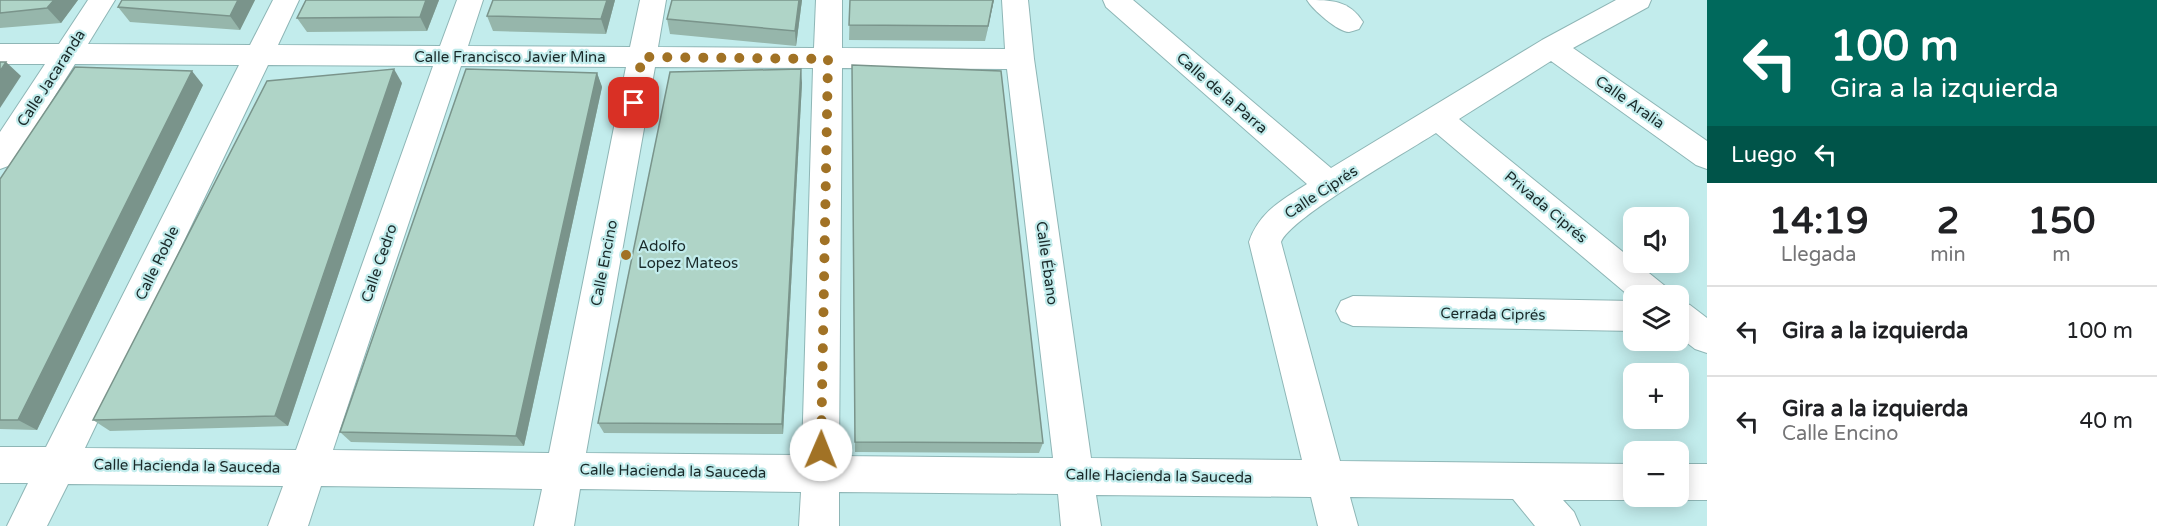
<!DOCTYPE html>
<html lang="es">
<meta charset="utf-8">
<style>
:root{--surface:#fff;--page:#f6f6f6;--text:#202124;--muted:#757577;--line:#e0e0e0}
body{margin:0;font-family:"Varela Round",sans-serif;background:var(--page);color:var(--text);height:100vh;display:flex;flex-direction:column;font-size:22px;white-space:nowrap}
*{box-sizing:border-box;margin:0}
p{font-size:20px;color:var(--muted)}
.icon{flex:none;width:33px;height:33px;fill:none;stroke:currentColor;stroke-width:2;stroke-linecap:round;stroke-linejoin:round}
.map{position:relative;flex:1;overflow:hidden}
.drawer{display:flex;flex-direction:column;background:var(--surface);width:450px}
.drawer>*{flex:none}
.hud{background:#00695c;color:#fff;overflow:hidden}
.buttons{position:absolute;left:1623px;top:207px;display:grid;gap:12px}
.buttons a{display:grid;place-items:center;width:66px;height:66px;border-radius:12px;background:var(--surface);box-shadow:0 3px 15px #0003;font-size:30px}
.pin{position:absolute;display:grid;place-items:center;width:51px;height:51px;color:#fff;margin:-26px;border-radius:12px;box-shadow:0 3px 9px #0006}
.me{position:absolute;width:66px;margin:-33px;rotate:1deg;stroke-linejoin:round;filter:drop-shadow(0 0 4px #0008)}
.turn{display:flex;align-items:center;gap:21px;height:126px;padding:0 24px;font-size:27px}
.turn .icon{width:78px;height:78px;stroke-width:2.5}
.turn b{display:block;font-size:42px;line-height:51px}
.then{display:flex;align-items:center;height:57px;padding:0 24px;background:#0003;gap:12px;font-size:22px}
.eta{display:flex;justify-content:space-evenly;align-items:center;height:102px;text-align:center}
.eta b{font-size:36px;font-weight:800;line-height:42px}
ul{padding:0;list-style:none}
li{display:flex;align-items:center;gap:18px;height:90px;padding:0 24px;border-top:2px solid var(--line)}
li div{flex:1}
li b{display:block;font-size:22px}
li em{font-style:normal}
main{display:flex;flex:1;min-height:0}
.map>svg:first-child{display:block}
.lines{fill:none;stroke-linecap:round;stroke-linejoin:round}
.minor-casing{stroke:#8eb6b6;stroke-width:2}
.minor{fill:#fff;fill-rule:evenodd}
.wall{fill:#96b6ab}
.shaded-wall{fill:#7a948b}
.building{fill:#afd4c7;stroke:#7a948b;stroke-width:1.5}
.route{stroke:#a17225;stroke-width:10;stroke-dasharray:0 18}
.poi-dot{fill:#a17225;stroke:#c2ecec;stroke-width:2}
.labels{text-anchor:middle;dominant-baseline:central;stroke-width:4.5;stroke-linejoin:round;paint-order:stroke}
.street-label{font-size:15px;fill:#1a2a2a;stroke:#c2ecec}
.poi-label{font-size:15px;fill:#1a2a2a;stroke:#c2ecec;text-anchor:start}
</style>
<main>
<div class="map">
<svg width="1707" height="526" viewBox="0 0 1707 526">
<rect width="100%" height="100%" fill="#c2ecec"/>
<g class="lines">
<defs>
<g id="minor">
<path d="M88 0H115L88 44 250 45 273 0H299L278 45 440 46 457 0H483L468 46 630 47 640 0H666L658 47 814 48 816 0H842V48L1005 49 1002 0H1028L1034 59 1091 458 1302 460 1249 242C1259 212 1282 200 1307 184L1106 7 1103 0H1133L1331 168 1542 40 1616 0H1651L1648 7 1573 48 1707 141V169L1696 165 1551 61 1459 119 1665 286 1670 296H1634V300L1436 133C1408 151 1290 218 1281 242L1340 461 1634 464V496H1644L1634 500H1563L1574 512 1580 526H1535L1513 499 1350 497 1358 526H1318L1311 497 1096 495 1101 526H1061L1058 494 839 492V526H799L801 492 580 489 574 526H534L542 489 321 486 308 526H268L283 486 68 484 47 526H7L28 483H0V447H46L239 65 75 64 11 165 0 169V132L45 64H0V44H59ZM268 65 433 66 296 450 85 448ZM461 66 626 67 549 453 333 450ZM655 67 813 68 802 455 586 453ZM842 68 1007 69 1053 458 839 456Z"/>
<path d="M1307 0C1331 0 1349 0 1363 22L1359 29C1356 30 1353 31 1349 32 1338 32 1312 9 1307 0Z"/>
<polygon points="1353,296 1634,301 1634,331 1353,326 1341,321 1336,311 1341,301"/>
<polygon points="1678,301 1690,305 1707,318 1707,353 1695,349 1678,336"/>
<polygon points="1678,464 1707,464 1707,500 1678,500 1668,496 1678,496"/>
</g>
</defs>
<use href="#minor" class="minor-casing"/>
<use href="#minor" class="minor"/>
</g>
<g class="wall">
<polygon points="0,0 78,0 61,23 0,28"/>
<polygon points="255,0 240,30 130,22 118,7"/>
<polygon points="439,0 427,31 307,32 297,18"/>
<polygon points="493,0 615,0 606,34 493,31 487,16"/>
<polygon points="672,0 802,0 796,46 670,34 667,19"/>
<polygon points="850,0 994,0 985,41 849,40"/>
<polygon points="852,65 1043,443 1039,453 855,452"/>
<polygon points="597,73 602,87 524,446 351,442 340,432"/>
<polygon points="402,83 288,426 110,431 93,420"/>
<polygon points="802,83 783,434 604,433 598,423"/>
<polygon points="203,85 37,430 0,429 0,179"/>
</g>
<g class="shaded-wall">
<polygon points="54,0 78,0 61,23 47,8"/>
<polygon points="238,0 255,0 240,30 230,16"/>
<polygon points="426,0 439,0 427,31 420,17"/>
<polygon points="607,0 615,0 606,34 601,19"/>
<polygon points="799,0 802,0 796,46 795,31"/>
<polygon points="993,0 994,0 985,41 988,26"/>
<polygon points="6,62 21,76 0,108 0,71"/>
<polygon points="394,69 402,83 288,426 275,416"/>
<polygon points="801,69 802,83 783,434 782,424"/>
<polygon points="192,71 203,85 37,430 18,420"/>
<polygon points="597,73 602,87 524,446 516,436"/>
</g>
<g class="building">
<polygon points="0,0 54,0 47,8 0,13"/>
<polygon points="122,0 238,0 230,16 118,7"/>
<polygon points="306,0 426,0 420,17 297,18"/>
<polygon points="493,0 607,0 601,19 487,16"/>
<polygon points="672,0 799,0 795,31 667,19"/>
<polygon points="850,0 993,0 988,26 849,25"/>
<polygon points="0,62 6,62 0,71"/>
<polygon points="852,65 1001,71 1043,443 855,442"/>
<polygon points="75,67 192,71 18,420 0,420 0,179"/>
<polygon points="394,69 275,416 93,420 267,81"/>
<polygon points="466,69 597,73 516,436 340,432"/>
<polygon points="801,69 782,424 598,423 670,72"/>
</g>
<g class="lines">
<polyline class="route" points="634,103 642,57 828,59 821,450"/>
</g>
<circle class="poi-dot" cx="626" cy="255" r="6"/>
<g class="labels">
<g class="street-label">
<text x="510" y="57">Calle Francisco Javier Mina</text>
<text transform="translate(51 78) rotate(-57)">Calle Jacaranda</text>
<text transform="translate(1222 93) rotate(41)">Calle de la Parra</text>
<text transform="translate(1630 102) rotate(35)">Calle Aralia</text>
<text transform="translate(1321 192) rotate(-33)">Calle Ciprés</text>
<text transform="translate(1546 207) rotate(40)">Privada Ciprés</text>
<text transform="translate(157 263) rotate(-64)">Calle Roble</text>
<text transform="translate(379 263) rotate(-71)">Calle Cedro</text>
<text transform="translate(604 263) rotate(-79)">Calle Encino</text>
<text transform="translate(1047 263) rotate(82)">Calle Ébano</text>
<text transform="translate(1493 314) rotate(1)">Cerrada Ciprés</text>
<text transform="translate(187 466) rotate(1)">Calle Hacienda la Sauceda</text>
<text transform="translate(673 471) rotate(1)">Calle Hacienda la Sauceda</text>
<text transform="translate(1159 476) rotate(1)">Calle Hacienda la Sauceda</text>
</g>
<g class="poi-label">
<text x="638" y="246">Adolfo<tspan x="638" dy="17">Lopez Mateos</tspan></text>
</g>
</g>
</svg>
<div class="buttons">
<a><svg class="icon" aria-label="sound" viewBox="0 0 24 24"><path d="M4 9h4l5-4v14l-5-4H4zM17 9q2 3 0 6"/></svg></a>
<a><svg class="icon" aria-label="layers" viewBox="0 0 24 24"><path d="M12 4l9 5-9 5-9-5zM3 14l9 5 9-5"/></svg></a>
<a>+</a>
<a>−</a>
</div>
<div class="pin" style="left:634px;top:103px;background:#d93025"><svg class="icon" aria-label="arrive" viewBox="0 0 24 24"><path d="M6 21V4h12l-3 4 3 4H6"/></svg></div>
<svg class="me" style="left:821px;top:450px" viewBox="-20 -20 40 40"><circle r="19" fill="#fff"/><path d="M0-13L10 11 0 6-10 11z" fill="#a17225"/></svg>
</div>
<section class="drawer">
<div class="hud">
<div class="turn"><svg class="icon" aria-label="left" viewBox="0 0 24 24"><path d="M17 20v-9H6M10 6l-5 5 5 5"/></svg><div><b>100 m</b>Gira a la izquierda</div></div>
<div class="then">Luego<svg class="icon" aria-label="left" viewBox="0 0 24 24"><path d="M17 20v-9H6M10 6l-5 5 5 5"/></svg></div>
</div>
<div class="eta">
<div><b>14:19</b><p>Llegada</p></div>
<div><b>2</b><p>min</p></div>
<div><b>150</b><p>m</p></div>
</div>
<ul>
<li><svg class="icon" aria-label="left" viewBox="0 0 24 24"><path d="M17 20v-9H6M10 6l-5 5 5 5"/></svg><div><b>Gira a la izquierda</b></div><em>100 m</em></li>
<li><svg class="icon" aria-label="left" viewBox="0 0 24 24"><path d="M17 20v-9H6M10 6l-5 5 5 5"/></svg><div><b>Gira a la izquierda</b><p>Calle Encino</p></div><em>40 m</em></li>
</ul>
</section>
</main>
